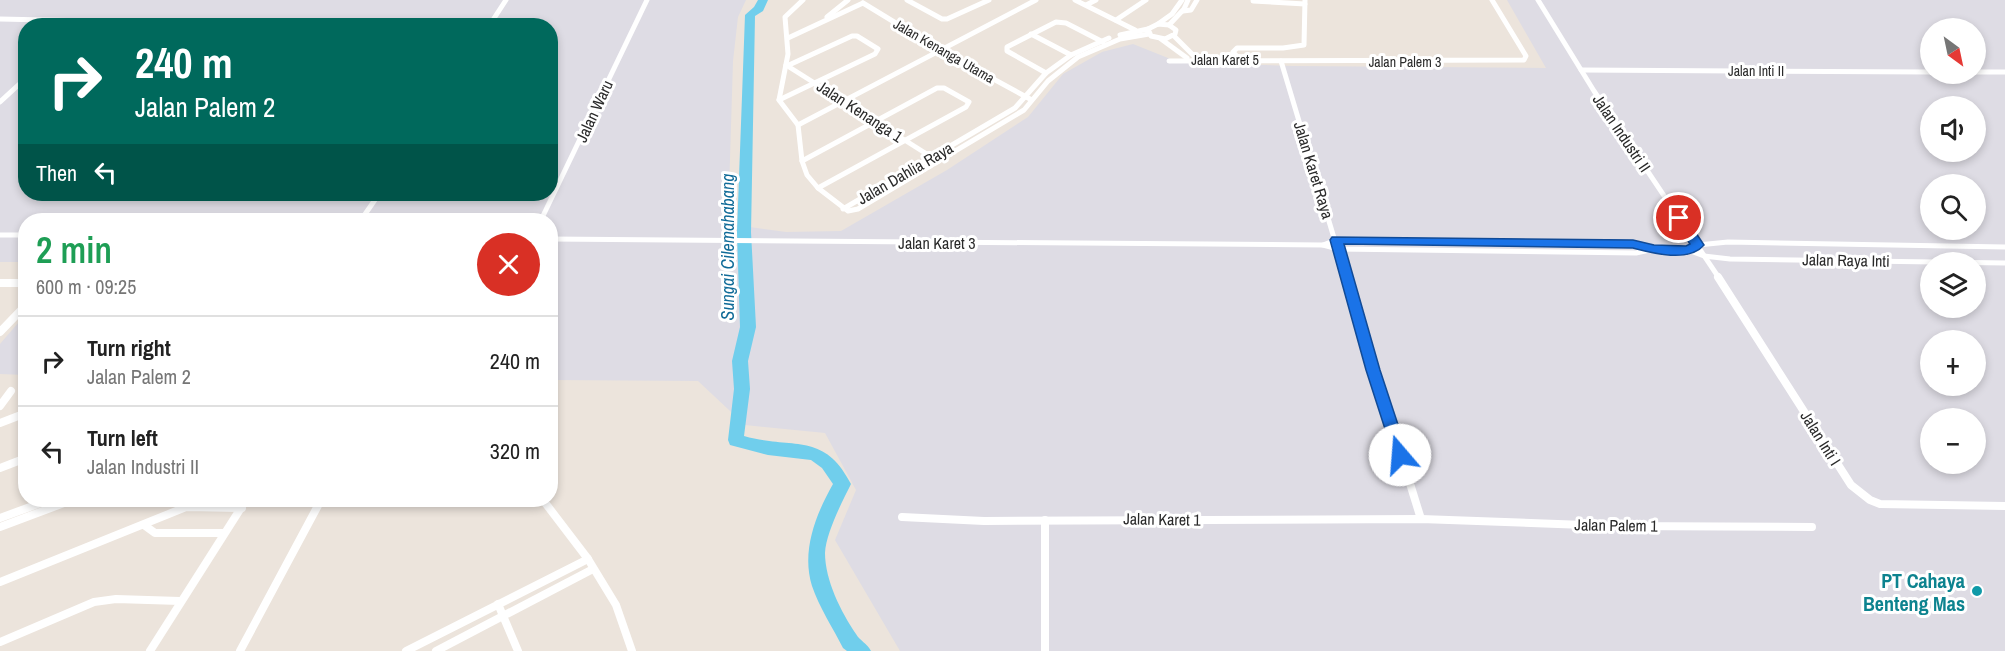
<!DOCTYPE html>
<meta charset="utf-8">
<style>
:root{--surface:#fff;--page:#f2f2f2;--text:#222;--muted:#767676;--line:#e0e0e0}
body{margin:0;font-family:"Archivo Narrow",sans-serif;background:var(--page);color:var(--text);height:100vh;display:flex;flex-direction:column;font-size:22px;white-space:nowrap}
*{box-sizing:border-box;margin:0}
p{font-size:20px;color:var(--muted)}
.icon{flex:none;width:33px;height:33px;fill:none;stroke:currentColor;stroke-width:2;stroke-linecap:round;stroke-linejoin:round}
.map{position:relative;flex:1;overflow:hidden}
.side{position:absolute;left:18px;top:213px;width:540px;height:294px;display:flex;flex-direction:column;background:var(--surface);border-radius:24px;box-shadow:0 3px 9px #0003}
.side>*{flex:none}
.guide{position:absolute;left:18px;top:18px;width:540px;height:183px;border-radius:24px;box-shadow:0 3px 9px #0003;background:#00695c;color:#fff;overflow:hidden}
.needle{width:39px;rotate:147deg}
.tools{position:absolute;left:1920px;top:18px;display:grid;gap:12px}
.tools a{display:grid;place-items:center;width:66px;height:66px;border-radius:50%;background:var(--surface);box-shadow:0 3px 9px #0003;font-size:30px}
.pin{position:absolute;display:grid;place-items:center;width:51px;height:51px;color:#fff;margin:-26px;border:3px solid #fff;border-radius:50%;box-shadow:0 2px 6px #0007}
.me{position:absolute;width:66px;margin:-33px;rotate:342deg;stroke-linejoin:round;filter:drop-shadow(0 0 4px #0008)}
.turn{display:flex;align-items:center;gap:21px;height:126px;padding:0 18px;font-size:27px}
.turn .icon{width:78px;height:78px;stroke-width:2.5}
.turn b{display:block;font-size:42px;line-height:51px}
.then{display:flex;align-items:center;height:57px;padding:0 18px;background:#0003;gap:12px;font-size:22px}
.round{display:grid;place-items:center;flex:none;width:63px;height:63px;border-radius:32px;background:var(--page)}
.headline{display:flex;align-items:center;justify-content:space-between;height:102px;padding:0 18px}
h1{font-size:36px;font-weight:600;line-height:45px;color:#1e9e55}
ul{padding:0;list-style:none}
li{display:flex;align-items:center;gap:18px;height:90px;padding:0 18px;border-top:2px solid var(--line)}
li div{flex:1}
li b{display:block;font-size:22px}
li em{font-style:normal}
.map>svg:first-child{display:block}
.industrial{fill:#dedce4;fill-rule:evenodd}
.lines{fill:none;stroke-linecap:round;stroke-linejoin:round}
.river{fill:#70ceec;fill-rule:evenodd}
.minor-far1{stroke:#fff;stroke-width:5}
.minor{stroke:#fff;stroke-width:8}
.route{fill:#1a73e8;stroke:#114b97;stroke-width:1.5}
.culture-dot{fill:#0f9aa8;stroke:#fff;stroke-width:2}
.labels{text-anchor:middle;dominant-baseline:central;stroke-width:6;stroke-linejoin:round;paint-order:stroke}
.far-street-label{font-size:14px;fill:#2a2a2a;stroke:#fff}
.street-label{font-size:16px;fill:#2a2a2a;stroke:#fff}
.water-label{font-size:18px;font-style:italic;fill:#106b98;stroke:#fff}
.near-culture-label{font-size:20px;font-weight:bold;fill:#0d838f;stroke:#fff;text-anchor:end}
</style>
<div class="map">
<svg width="2005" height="651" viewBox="0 0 2005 651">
<rect width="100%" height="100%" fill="#ece4dc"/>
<g class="industrial">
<path d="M0 0H746L738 17 733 61 728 224 786 232 841 231 947 170 1028 117 1063 74 1102 52 1133 44 1178 62 1293 66 1546 68 1507 0H2005V651H900L835 540 856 490 825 433 745 425 698 381 551 380 550 220H26L25 262H0ZM26 26H550V194H26ZM1930 28H1976V74H1930ZM1930 106H1976V152H1930ZM1930 184H1976V230H1930ZM1930 262H1976V308H1930ZM1930 340H1976V386H1930ZM1930 418H1976V464H1930Z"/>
<polygon points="25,315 25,375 0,374 0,344"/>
</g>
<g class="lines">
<path class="river" d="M758 0H768L763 11 755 16 751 232 756 327 748 361 750 389 744 436C793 450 824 431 851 484 842 502 826 533 825 553 825 580 841 612 856 634 860 641 867 643 871 651H847L843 648C833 628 819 607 812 586 801 551 816 514 833 484L822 468 811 460 768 455 730 445 728 440 734 389 732 361 740 327 737 232 745 15 754 7Z"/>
<g class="minor-far1">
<polyline points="803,0 785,17 788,54 779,100 798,125 802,161 807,175 818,188 848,211 858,209 1024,110 1048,81 1078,57 1120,39 1149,34"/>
<polyline points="907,0 942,19 947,19 989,0"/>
<polyline points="1075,0 1135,30"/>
<polyline points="1538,0 1594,91 1719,278"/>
<polyline points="1253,1 1305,4"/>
<polyline points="863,3 940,50 1030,99"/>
<polyline points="1086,5 1096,0"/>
<polyline points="1183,11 1191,10 1197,0"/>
<polyline points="827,17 848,0"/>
<polyline points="0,19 90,21"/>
<polyline points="1116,20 1146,0"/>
<polygon points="1158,24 1169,25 1176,30 1175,34 1165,39 1151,36 1148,29"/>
<polyline points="1158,24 1172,14 1182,0"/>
<polyline points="1169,25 1184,9 1188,0"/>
<polyline points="489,26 506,0"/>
<polyline points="1031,34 1071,55"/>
<polyline points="1120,35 1148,29"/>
<polyline points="1174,36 1198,60"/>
<polyline points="788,38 863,3"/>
<polyline points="1161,39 1187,58"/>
<polyline points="1239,59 1233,52 1237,48 1283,48 1304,45 1305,0"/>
<polyline points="1169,61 1524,60 1526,56 1492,0"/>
<polyline points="1281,61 1346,278"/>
<polyline points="786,65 933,158"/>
<polyline points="1581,70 1930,72"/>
<polyline points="1976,72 2005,72"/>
<polyline points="1046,73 1007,51 1007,47 1056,22 1066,23 1103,42"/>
<polyline points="779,100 875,54 878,49 857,36 852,36 789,65"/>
<polyline points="0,102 26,78"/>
<polyline points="798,125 1036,0"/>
<polyline points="802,161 937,88 944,88 969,102 966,107 818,188"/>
<polyline points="843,209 1015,108 1046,73 1071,55 1109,38"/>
<polyline points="361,220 379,194"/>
<polyline points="541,220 647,0"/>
<polyline points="0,235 26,235"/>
<polyline points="550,239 1323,245 1338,249 1636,253 1654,249 1688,250 1698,245 1728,242 2005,247"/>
<polyline points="1323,245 1336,240 1633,244 1652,249"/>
<polyline points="1688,250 1704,256 1730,259 2005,263"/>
</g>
<g class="minor">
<polyline points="1346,277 1421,519"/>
<polyline points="1718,277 1851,485 1870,500 1880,504 2005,506"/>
<polyline points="0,283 26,283"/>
<polyline points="0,332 26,305"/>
<polyline points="0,406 11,391"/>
<polyline points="0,423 26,413"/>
<polyline points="0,468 26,458"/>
<polyline points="543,500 588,559 616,605 632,651"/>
<polyline points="902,517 984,521 1421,519 1612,526 1812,527"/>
<polyline points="0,518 49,500"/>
<polyline points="1045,520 1045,651"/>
<polyline points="144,525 155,533 224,533"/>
<polyline points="0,527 72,500"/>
<polyline points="0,582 186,507 242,508"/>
<polyline points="498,604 518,651"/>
<polyline points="0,642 94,602 116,599 180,601"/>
<polyline points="150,651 246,500"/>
<polyline points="240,651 321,500"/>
<polyline points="406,651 588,559"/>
<polyline points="436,651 593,569"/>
</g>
</g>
<path class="route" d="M1679 214 1684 215 1704 245C1689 263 1652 253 1633 248L1344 244 1380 370 1408 455 1405 460H1395L1366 370 1330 240 1332 237 1633 240 1654 245 1686 246 1690 244 1673 218Z"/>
<circle class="culture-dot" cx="1977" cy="591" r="6"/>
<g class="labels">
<g class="far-street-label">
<text transform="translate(944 51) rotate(30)">Jalan Kenanga Utama</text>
<text x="1225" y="60">Jalan Karet 5</text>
<text x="1405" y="62">Jalan Palem 3</text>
<text x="1756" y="71">Jalan Inti II</text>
</g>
<g class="street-label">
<text transform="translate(594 111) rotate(-65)">Jalan Waru</text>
<text transform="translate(860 111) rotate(33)">Jalan Kenanga 1</text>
<text transform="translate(1622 133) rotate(56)">Jalan Industri II</text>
<text transform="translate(1314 170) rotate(73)">Jalan Karet Raya</text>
<text transform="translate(905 173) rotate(-30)">Jalan Dahlia Raya</text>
<text x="937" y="243">Jalan Karet 3</text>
<text transform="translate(1846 260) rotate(1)">Jalan Raya Inti</text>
<text transform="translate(1821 438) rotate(58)">Jalan Inti I</text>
<text transform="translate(1162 519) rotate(1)">Jalan Karet 1</text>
<text transform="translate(1616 525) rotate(1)">Jalan Palem 1</text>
</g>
<g class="water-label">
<text transform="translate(727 247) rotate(-90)">Sungai Cilemahabang</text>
</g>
<g class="near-culture-label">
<text x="1965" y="580">PT Cahaya<tspan x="1965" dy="23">Benteng Mas</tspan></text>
</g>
</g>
</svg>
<div class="tools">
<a><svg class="needle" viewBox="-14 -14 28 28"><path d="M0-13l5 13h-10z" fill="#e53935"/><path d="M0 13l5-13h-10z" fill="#767676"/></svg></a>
<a><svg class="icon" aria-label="sound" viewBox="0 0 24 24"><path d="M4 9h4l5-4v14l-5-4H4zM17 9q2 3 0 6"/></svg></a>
<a><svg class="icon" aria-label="search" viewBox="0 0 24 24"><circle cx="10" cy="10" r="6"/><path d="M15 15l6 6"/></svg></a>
<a><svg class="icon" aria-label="layers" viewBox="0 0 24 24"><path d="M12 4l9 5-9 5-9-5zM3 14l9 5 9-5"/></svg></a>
<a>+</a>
<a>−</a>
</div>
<div class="pin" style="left:1679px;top:218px;background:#d93025"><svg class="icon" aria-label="arrive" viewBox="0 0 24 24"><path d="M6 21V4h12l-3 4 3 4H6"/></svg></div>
<svg class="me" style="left:1400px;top:455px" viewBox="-20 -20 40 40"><circle r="19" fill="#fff"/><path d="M0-13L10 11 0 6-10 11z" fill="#1a73e8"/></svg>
<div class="guide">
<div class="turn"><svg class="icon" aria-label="right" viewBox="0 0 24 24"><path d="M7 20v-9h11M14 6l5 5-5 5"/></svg><div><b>240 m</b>Jalan Palem 2</div></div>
<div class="then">Then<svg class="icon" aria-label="left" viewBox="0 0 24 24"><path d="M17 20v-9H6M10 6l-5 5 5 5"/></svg></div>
</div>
<section class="side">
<div class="headline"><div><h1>2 min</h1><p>600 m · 09:25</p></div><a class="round" style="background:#d93025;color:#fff"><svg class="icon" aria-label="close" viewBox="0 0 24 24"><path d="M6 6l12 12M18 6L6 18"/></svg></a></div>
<ul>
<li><svg class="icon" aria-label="right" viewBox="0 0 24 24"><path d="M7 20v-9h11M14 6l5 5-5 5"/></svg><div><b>Turn right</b><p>Jalan Palem 2</p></div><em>240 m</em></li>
<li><svg class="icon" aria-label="left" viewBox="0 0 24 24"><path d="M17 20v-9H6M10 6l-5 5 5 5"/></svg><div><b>Turn left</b><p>Jalan Industri II</p></div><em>320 m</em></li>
</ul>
</section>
</div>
